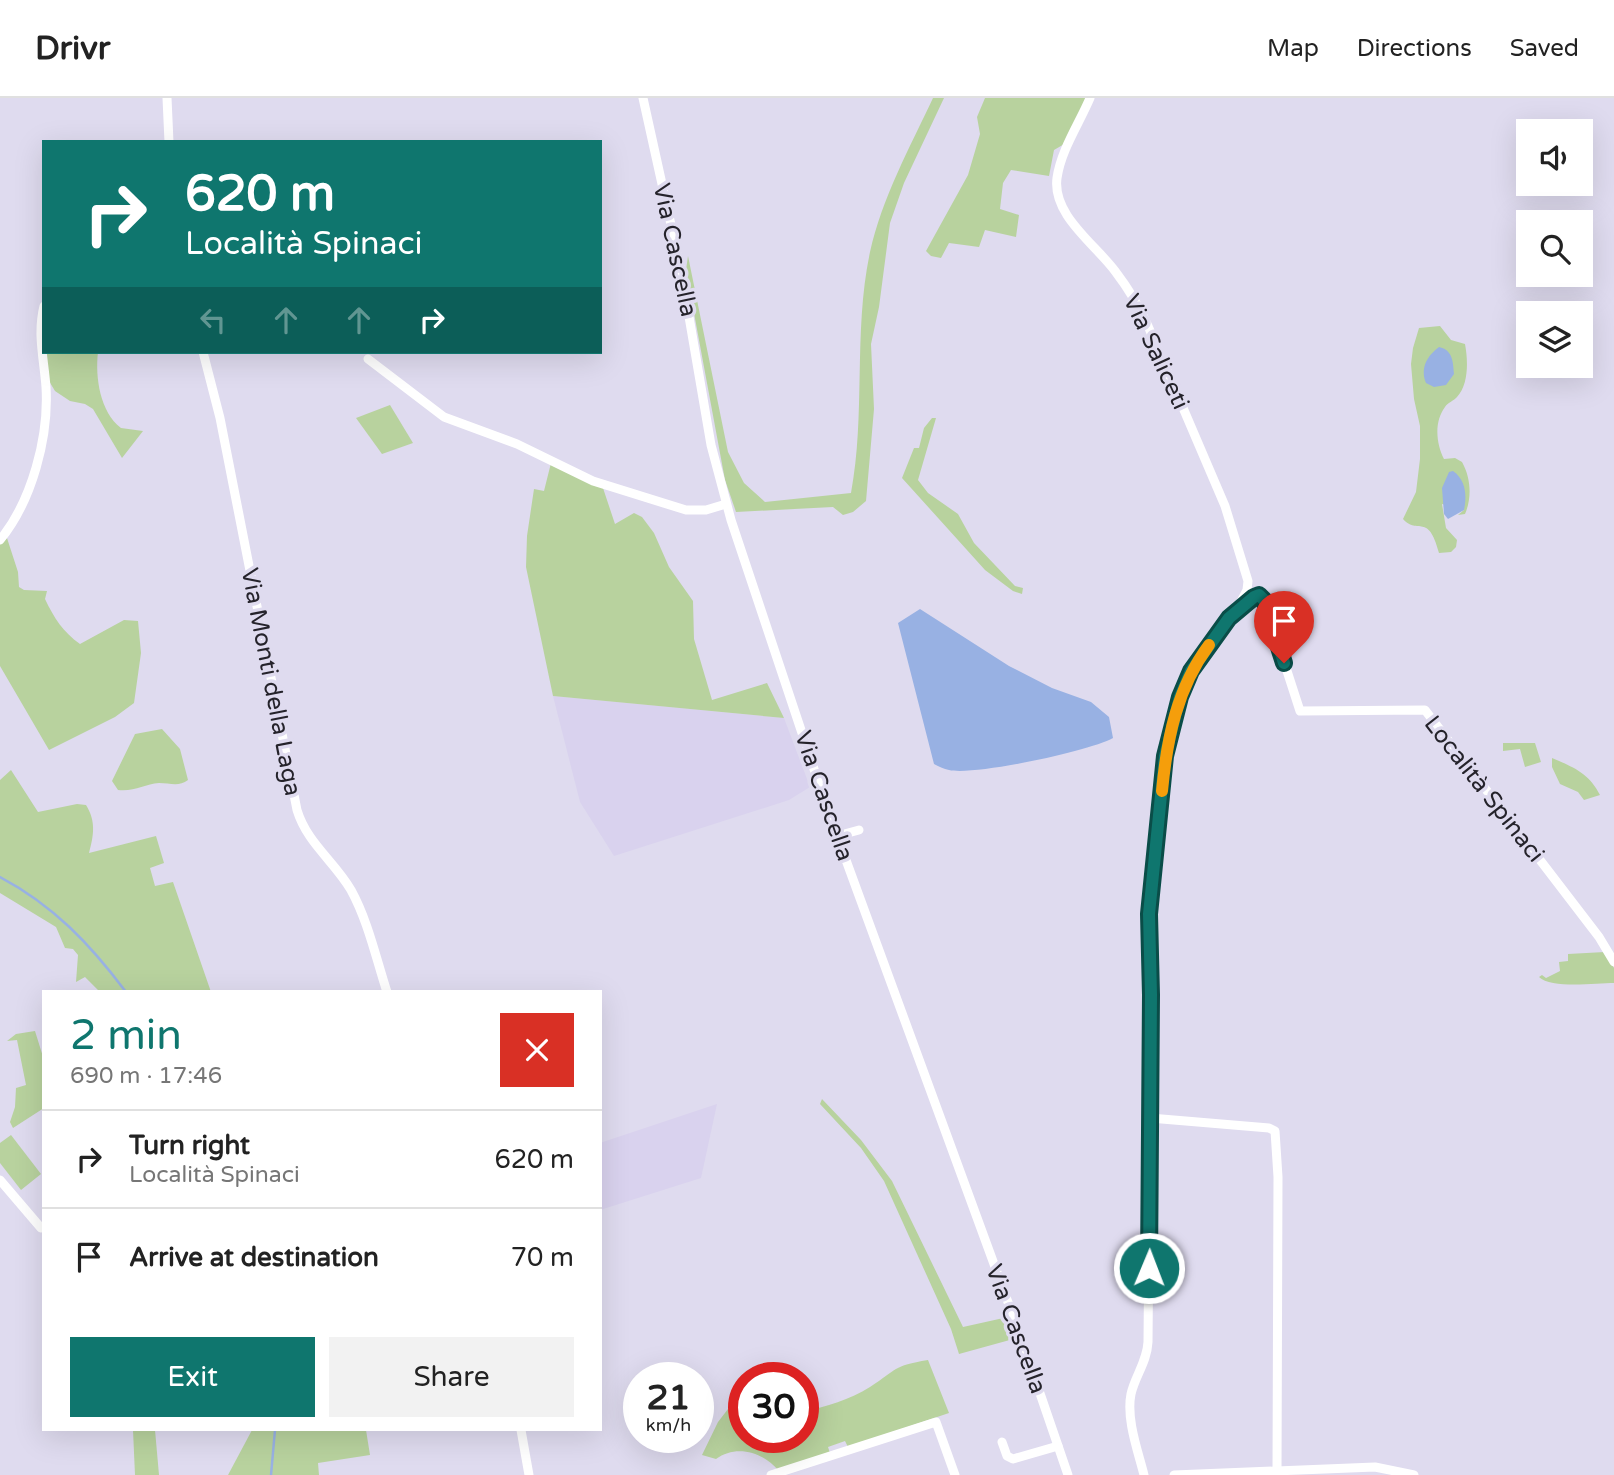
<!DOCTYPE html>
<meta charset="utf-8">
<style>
:root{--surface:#fff;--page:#f2f2f2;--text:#222;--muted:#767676;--line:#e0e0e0;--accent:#0f766e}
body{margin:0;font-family:"Varela Round",sans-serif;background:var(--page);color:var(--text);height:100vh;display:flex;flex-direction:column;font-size:26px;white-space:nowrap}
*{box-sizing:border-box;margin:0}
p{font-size:23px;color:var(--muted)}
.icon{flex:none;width:38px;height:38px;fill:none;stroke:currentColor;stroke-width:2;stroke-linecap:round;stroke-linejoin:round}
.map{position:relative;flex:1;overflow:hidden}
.side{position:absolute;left:42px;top:892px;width:560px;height:441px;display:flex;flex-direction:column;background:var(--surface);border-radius:0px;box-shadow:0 7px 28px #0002}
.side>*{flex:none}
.top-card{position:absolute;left:42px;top:42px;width:560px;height:214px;border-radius:0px;box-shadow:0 7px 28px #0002;background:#0f766e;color:#fff;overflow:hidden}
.fabs{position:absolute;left:1516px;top:21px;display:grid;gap:14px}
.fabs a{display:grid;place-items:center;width:77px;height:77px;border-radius:0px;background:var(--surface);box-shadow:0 7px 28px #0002;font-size:35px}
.speed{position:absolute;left:623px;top:1264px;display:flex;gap:14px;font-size:35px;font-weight:700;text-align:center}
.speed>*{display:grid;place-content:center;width:91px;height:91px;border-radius:50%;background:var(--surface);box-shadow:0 7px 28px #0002;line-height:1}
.speed small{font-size:18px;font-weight:400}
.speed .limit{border:10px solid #d22;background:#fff;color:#111}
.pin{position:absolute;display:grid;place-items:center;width:60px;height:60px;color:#fff;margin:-72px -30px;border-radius:50% 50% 50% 0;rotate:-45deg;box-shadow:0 0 7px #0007}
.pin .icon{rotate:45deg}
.me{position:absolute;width:77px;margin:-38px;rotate:1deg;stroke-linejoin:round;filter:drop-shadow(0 0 5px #0008)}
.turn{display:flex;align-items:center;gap:24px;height:147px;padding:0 28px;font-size:32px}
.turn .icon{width:91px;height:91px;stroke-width:2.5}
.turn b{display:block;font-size:49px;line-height:60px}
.lanes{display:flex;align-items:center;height:66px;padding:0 28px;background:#0003;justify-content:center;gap:35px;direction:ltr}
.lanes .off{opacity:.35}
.round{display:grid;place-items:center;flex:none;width:74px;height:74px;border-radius:0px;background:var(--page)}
.headline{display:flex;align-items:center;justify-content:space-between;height:119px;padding:0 28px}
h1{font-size:42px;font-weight:600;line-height:52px;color:var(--accent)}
.primary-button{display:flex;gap:14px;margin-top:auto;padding:14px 28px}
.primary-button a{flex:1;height:80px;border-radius:0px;background:var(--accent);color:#fff;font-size:28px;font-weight:600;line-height:80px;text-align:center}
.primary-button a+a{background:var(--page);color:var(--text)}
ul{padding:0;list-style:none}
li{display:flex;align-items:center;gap:21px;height:98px;padding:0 28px;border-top:2px solid var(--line)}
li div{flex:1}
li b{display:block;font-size:26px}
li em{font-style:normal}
header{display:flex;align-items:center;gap:42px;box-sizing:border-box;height:98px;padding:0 35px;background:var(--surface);border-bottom:2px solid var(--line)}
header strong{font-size:33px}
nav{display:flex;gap:38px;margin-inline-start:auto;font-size:24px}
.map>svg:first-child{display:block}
.built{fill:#d9d2ee}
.green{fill:#b8d29e}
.water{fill:#98b1e3}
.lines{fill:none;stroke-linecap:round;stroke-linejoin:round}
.stream{stroke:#98b1e3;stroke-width:2.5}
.minor{stroke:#fff;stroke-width:9}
.route-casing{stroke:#0a4d48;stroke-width:18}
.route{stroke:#0f766e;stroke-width:12}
.slow{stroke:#f59e0b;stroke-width:12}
.labels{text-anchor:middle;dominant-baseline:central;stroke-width:7;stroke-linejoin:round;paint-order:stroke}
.street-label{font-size:24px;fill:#25232b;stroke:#dfdbef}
</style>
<header>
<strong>Drivr</strong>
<nav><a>Map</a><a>Directions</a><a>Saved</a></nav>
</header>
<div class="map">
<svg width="1614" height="1377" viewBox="0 0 1614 1377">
<rect width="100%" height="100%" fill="#dfdbef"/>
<g class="built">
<polygon points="553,598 784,620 810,689 789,702 614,758 580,704"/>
<polygon points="717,1006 701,1080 600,1112 600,1045"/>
</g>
<g class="green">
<path d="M933 0H944L904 85 890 125 879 209 871 246 874 311 866 403 853 414 843 417 833 409 736 414 725 382 686 172 688 158 728 354 744 385 765 404 851 395C866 316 853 234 870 154 882 100 910 49 933 0Z"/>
<polygon points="985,0 1087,0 1066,45 1054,52 1049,78 1011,72 1003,85 1000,111 1019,117 1016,139 985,132 979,149 949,145 941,160 931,158 926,153 968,77 980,36 977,19"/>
<path d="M1440 228 1451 242 1465 246C1468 262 1469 286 1457 299 1454 303 1448 304 1445 309 1434 324 1436 345 1444 361L1455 360 1462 364C1471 380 1472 400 1465 416L1458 417 1464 412 1442 406 1446 430 1457 442 1456 449 1451 454 1439 455C1428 413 1418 438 1403 421L1416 394 1420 361V328L1414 301 1411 266 1413 250 1419 230Z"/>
<path d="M44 254H98C95 279 100 314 121 330L143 333 122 360 93 311 85 306 70 303 55 293 49 283Z"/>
<polygon points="390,307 413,345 382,356 356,320"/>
<polygon points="932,320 936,320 918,382 928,395 958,416 974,445 1015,488 1023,490 1022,496 1013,493 985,472 902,380 914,350 919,350 924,330"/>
<polygon points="551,365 602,387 615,426 634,415 642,419 654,435 669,469 693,503 694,541 712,602 767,585 784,620 553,598 526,469 527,438 534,391 544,393"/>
<path d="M6 437 18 474 19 489 24 492 47 493 45 501C54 520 63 534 80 546L124 522 138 523 141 555 134 605 115 619 49 652 0 568V445Z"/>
<path d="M162 631 180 651 188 682C179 689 170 685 159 685 145 686 134 694 118 692L112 683 135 636Z"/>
<polygon points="1503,645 1535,645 1541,664 1525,669 1520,651 1503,653"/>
<path d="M1552 660C1573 669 1589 675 1600 697L1584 702 1578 694 1560 686 1552 669Z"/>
<path d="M11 672 38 714 77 706 86 707C96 723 94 737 89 755L156 738 164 765 150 770 155 788 173 784 211 894H100L85 879 76 884 78 857 73 851 65 850 56 829 0 795V682Z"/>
<path d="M1605 854 1614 870V885C1596 885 1551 891 1539 879L1542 877 1546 880 1560 873 1559 864 1568 863V856Z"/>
<polygon points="35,933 44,962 44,1010 13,1030 10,1024 15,1009 16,990 26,987 17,942 7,943 16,936"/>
<polygon points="822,1001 861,1042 892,1083 963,1229 1008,1219 1017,1240 959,1256 951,1231 884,1083 861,1050 820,1006"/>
<polygon points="11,1037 41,1076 21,1092 0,1065 0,1045"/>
<path d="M928 1262 949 1315 848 1349 845 1343 828 1349 830 1355 778 1372C763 1354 736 1346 716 1361L702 1357 718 1324 728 1311 744 1309V1339H803V1314C826 1308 850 1302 870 1289 898 1271 892 1268 928 1262Z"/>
<polygon points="133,1332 155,1332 159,1377 135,1377"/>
<polygon points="252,1332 366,1332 370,1357 318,1365 319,1377 228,1377"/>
</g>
<g class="water">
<path d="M1439 249C1453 252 1453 264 1454 276L1446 287 1434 289 1426 285C1420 270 1427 258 1439 249Z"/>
<path d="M1453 373C1466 382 1467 398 1464 412L1448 421 1444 416 1442 390 1449 374Z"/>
<path d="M920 511 1009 568 1052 590 1091 604 1109 619 1113 640C1090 653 974 678 949 672 944 671 938 668 934 666L898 525Z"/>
</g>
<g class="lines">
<g class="stream">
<path d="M0 779C53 807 90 846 126 894"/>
<polyline points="271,1377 275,1332"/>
</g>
<g class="minor">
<polyline points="167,0 169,44"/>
<polyline points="643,0 681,172 711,347 731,422 828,713 1020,1237 1068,1377"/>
<path d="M1090 0C1079 26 1061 52 1057 80 1052 117 1095 146 1115 173 1128 190 1139 208 1148 228L1225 408 1248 483 1247 492 1235 515 1191 573 1180 599 1165 658 1149 816 1151 897 1148 1244C1147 1264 1135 1278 1131 1296 1126 1321 1138 1353 1144 1377"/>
<path d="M203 254 220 320 297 712C307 745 334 763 351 792 368 823 376 860 387 894"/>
<polyline points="368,261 444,319 517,346 593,383 686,412 706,412 726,406"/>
<path d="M0 442C32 403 49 339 46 289 44 261 37 236 44 208"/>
<polyline points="1239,514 1259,497 1264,502 1300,613 1425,612 1599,839 1614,864"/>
<polyline points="837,738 859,732"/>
<polyline points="1150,1020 1269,1030 1275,1033 1278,1079 1277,1374"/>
<polyline points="0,1082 41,1130"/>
<polyline points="521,1332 529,1377"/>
<polyline points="1002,1344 1007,1358 1013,1361 1058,1348"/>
<polyline points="771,1377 936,1324 955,1377"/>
<polyline points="1174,1377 1375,1369 1414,1377"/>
</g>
</g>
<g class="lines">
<defs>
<polyline id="route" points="1149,1170 1151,897 1149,816 1165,658 1180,599 1191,573 1229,520 1254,499 1259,497 1264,502 1284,565"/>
</defs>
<use href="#route" class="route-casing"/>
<use href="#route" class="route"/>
<path class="slow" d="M1162 693C1167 640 1177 590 1209 547"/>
</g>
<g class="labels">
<g class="street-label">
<text transform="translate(675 152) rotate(78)">Via Cascella</text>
<text transform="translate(1156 254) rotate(65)">Via Saliceti</text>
<text transform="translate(271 584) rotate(79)">Via Monti della Laga</text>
<text transform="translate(1484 691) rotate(52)">Località Spinaci</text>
<text transform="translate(824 698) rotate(71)">Via Cascella</text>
<text transform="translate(1016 1231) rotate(70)">Via Cascella</text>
</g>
</g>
</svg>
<div class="fabs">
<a><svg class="icon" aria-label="sound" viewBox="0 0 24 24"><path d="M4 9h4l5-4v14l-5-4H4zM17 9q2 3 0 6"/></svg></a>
<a><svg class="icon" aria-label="search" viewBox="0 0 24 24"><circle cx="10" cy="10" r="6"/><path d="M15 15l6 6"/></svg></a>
<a><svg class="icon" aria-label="layers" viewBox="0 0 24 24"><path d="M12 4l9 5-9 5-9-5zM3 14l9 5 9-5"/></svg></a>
</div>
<div class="speed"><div>21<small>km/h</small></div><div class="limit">30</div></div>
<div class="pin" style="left:1284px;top:565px;background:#d93025"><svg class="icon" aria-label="arrive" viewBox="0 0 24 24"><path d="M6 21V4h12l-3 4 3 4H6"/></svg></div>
<svg class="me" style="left:1149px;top:1170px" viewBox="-20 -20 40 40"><circle r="17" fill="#0f766e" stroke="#fff" stroke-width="3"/><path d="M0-11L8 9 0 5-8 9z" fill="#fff"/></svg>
<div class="top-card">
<div class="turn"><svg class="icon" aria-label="right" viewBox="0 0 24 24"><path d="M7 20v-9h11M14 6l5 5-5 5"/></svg><div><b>620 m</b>Località Spinaci</div></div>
<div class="lanes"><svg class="icon off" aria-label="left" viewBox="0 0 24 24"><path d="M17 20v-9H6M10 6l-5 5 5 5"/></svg><svg class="icon off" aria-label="ahead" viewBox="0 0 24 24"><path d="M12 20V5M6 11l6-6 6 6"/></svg><svg class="icon off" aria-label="ahead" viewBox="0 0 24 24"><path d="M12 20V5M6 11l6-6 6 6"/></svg><svg class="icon" aria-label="right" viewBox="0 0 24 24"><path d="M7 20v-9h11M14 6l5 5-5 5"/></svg></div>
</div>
<section class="side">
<div class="headline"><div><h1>2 min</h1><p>690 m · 17:46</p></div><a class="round" style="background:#d93025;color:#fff"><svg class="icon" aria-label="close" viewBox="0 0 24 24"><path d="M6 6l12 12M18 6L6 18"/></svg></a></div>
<ul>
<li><svg class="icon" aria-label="right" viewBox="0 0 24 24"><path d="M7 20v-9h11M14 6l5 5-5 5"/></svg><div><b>Turn right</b><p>Località Spinaci</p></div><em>620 m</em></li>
<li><svg class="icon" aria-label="arrive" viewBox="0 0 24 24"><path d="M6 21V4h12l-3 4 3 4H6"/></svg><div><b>Arrive at destination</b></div><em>70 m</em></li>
</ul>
<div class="primary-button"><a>Exit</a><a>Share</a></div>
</section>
</div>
